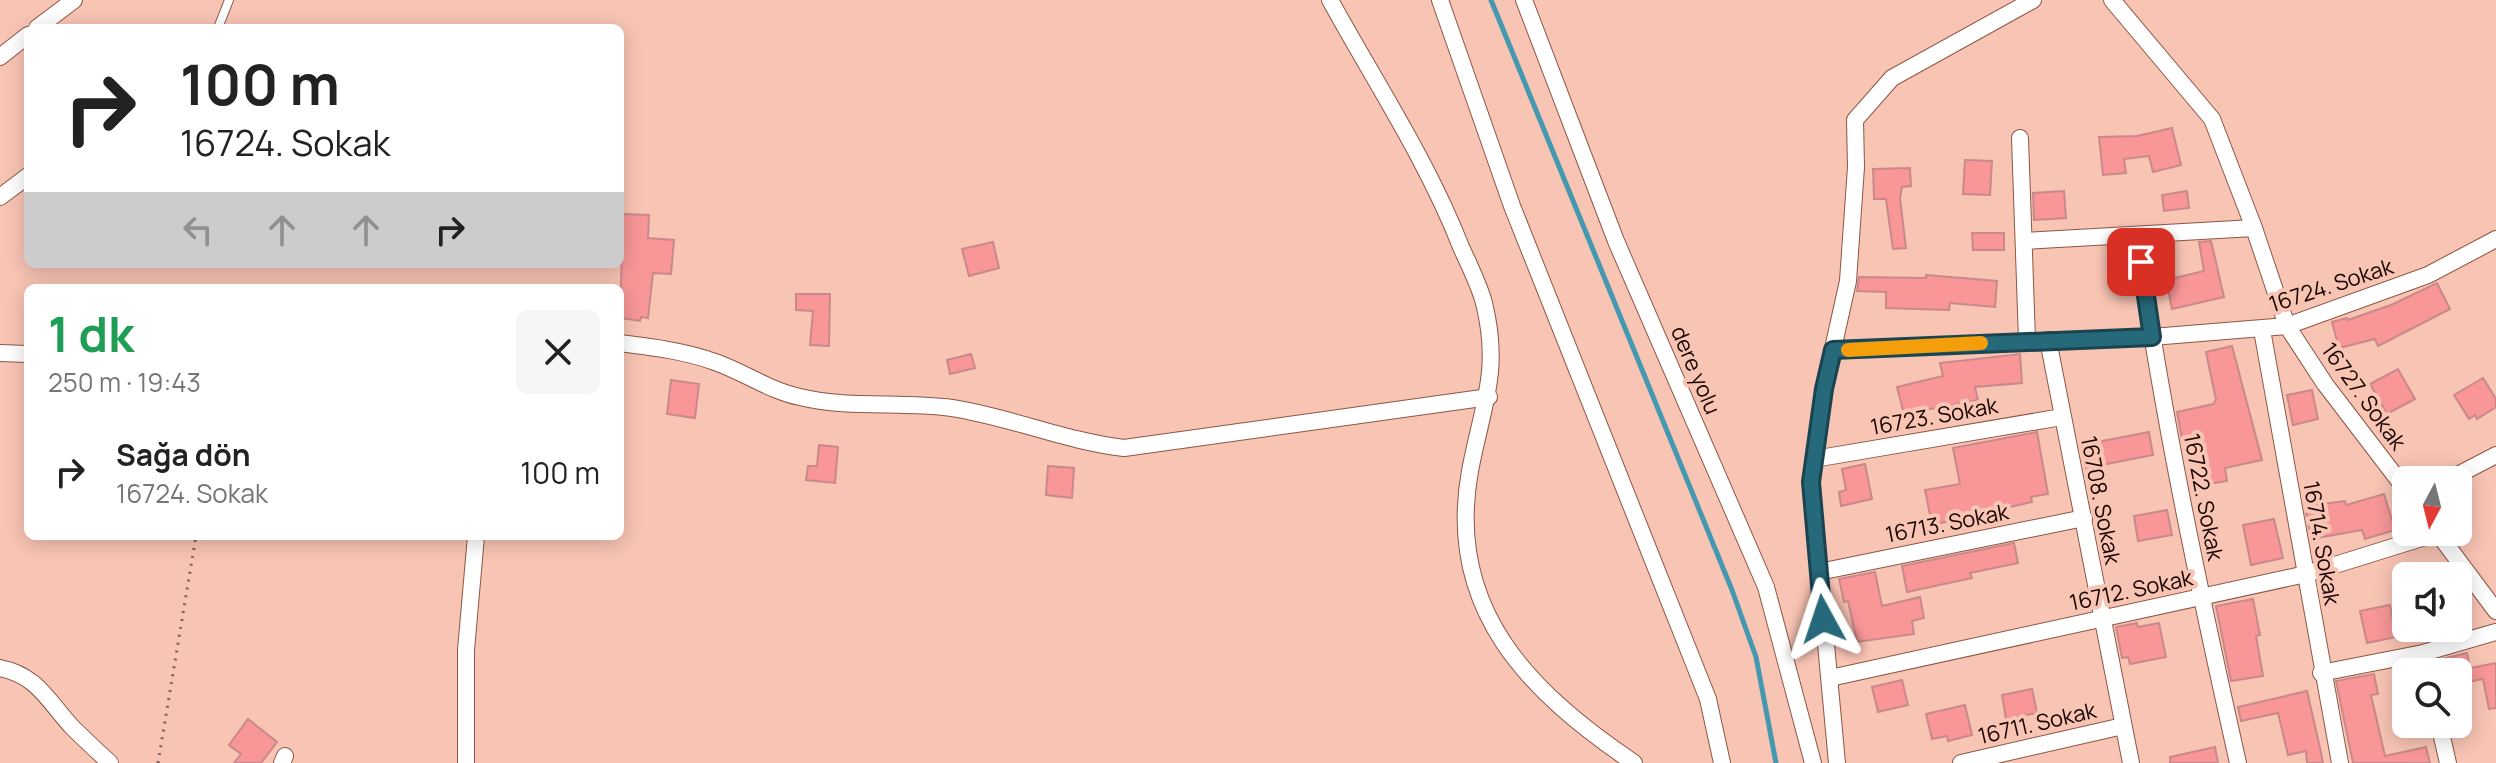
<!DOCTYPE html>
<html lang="tr">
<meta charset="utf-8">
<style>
:root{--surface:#fff;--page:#f6f6f6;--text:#222;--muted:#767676}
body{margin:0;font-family:Manrope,sans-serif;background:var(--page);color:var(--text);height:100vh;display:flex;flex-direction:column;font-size:30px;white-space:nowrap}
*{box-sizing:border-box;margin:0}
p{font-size:26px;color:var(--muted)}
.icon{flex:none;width:44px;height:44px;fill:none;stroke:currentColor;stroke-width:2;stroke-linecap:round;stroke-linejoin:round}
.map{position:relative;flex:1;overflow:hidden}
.sheet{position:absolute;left:24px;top:284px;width:600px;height:256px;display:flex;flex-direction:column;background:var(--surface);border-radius:12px;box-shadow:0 4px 20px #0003}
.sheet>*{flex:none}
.top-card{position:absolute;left:24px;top:24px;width:600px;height:244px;border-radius:12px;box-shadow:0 4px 20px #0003;background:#fff;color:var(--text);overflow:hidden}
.needle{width:52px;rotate:187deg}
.buttons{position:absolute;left:2392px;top:466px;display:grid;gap:16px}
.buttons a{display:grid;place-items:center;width:80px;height:80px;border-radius:12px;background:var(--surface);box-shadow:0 4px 20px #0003;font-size:40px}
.pin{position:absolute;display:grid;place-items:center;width:68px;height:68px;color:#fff;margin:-34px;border-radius:16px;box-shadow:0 4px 12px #0006}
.me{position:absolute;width:88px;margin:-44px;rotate:355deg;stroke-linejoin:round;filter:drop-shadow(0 0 6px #0008)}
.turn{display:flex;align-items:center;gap:28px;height:168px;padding:0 24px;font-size:36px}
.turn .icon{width:104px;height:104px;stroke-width:2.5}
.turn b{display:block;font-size:56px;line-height:68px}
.lanes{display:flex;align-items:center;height:76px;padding:0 24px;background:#0003;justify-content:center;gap:40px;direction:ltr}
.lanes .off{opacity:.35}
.round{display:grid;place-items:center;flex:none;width:84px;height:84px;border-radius:12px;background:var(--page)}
.overview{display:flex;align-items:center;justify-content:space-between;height:136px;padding:0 24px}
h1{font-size:48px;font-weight:700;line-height:60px;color:#1e9e55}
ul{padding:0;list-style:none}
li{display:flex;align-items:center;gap:24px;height:104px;padding:0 24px}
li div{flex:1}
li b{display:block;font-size:30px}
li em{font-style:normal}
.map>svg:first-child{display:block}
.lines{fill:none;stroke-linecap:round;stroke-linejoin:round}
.stream{stroke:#4499b0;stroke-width:5}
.building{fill:#f89698;stroke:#c9898a;stroke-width:2}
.lane-casing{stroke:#8d5644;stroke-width:10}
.street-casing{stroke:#8d5644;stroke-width:18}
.path{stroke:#846158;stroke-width:3;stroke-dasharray:2 6;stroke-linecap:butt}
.lane{stroke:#fff;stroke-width:8}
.street{stroke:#fff;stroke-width:16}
.route-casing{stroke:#194450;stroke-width:20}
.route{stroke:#26697b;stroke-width:14}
.slow{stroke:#f59e0b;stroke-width:14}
.labels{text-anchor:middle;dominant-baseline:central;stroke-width:8;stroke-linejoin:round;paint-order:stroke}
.street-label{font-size:22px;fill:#190502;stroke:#f8c4b4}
</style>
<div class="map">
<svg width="2496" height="763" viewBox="0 0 2496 763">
<rect width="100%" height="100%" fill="#f8c4b4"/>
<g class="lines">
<polyline class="stream" points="1491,0 1732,590 1756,657 1776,763"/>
</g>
<g class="building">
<polygon points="2172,128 2181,165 2153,172 2149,156 2124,159 2126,173 2103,175 2099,137 2137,136"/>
<polygon points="1965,160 1992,161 1990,195 1963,194"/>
<polygon points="1910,168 1911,186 1902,187 1900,198 1906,248 1893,249 1886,199 1874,199 1873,169"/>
<polygon points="2064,191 2066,218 2034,220 2033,193"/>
<polygon points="2187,191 2189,208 2164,211 2162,195"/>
<polygon points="623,214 649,215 648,238 674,240 671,274 653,273 648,318 641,317 640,321 620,318"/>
<polygon points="1972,233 2004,233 2004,250 1973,250"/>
<polygon points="2211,241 2224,297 2172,309 2166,280 2204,271 2199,242"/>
<polygon points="993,242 999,268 969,276 962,249"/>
<polygon points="1926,275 1997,281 1995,307 1950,303 1949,310 1886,308 1886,292 1857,291 1859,277 1926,278"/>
<polygon points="2437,283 2450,309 2378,346 2375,339 2339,348 2332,322 2347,318 2348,320 2391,305"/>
<polygon points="796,294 830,294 829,346 810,345 813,311 796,310"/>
<polygon points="2232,346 2262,460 2225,468 2227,481 2203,485 2194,437 2182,439 2177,412 2213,404 2216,400 2206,352"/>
<polygon points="971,354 975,368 950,374 947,360"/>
<polygon points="2020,354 2022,383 1975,387 1978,400 1904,414 1897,387 1943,376 1940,363"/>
<polygon points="2398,369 2415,399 2387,414 2370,384"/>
<polygon points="2483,378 2496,399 2496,407 2477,419 2475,415 2469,419 2454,395"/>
<polygon points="671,380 699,384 695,418 667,414"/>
<polygon points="2312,390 2318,419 2293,425 2287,395"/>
<polygon points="2037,432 2048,494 2031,497 2032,502 1932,525 1925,490 1960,484 1953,448"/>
<polygon points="2149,432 2153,455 2086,468 2081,445"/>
<polygon points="819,445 838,447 835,483 806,480 808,466 817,466"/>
<polygon points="1865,464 1872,499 1841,506 1839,492 1846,490 1842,469"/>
<polygon points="1048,466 1074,468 1072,498 1046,495"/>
<polygon points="2384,494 2395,530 2365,539 2362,530 2311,539 2305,506 2345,501 2346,505"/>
<polygon points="2167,510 2172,535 2138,541 2134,516"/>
<polygon points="2274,519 2283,558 2251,565 2243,525"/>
<polygon points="2014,543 2018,563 1970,573 1972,578 1907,592 1902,566"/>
<polygon points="1875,572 1882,606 1920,597 1924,618 1912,621 1914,634 1857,642 1848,601 1844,602 1839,579"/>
<polygon points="2253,599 2260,635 2256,636 2263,676 2231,681 2216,606"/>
<polygon points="2390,605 2396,637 2367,643 2360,611"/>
<polygon points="2137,623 2138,627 2159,623 2166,657 2130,664 2128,657 2122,658 2116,627"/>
<polygon points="2467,653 2470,668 2496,663 2496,708 2489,709 2483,679 2458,684 2458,672 2441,672 2438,660"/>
<polygon points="2374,674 2378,694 2371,695 2385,756 2426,747 2430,763 2353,763 2336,681"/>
<polygon points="1902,680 1908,705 1878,712 1872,687"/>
<polygon points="2032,689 2037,713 2006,719 2002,695"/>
<polygon points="2307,691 2320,748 2323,763 2307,763 2306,751 2288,755 2278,713 2241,721 2238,707"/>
<polygon points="1965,705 1972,735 1948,741 1947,736 1932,739 1926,714"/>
<polygon points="248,719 277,742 261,763 234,763 241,754 229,745"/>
<polygon points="2215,747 2218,763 2170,763 2170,757"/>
</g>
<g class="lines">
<defs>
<polyline id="lane" points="218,28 229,0"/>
<g id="street">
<path d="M1330 0C1375 82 1427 160 1461 247 1469 265 1479 284 1484 303 1501 372 1482 406 1470 471 1445 609 1529 692 1634 763"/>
<polyline points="1440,0 1512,206 1708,699 1722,763"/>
<polyline points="1524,0 1616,241 1766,587 1813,763"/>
<polyline points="2112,0 2212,119 2254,228 2287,326 2325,384 2406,490"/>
<polyline points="37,28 74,0"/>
<polyline points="0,57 28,35"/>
<polyline points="2020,138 2027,340"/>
<polyline points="0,197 28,176"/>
<path d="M2137 236C2162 414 2199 589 2238 763"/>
<polyline points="2025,241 2254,228"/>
<polyline points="2262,330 2340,763"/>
<polyline points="2048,340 2131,763"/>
<path d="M620 343C652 347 685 351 715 362 744 372 770 391 800 397 849 409 901 401 952 408 1010 417 1065 441 1124 448L1489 397"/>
<polyline points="1833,350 2152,337 2287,326 2428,275 2496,239"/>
<polyline points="0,353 28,354"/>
<polyline points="1814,459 2062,417"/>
<polyline points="2448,480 2496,455"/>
<polyline points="2437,532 2496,611"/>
<polyline points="1819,572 2084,518"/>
<polyline points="2423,653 2427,672"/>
<path d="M0 668C37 675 48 701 72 727 84 739 97 751 110 763"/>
<polyline points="2321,673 2423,653 2496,632"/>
<polyline points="1830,678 2306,574 2438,533"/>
<polyline points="2439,724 2448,763"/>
<polyline points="282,763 285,756"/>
<polyline points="466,763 466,650 476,536"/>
<polyline points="1837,763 1811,482 1824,389 1848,281 1856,167 1855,120 1892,78 2033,0"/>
<polyline points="1961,763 2123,726"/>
</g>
</defs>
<use href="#lane" class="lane-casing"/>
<use href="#street" class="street-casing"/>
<polyline class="path" points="158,763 196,536"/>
<use href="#lane" class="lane"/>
<use href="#street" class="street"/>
</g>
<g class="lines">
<defs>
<polyline id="route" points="1823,619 1811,482 1824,389 1833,350 2152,337 2141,262"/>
</defs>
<use href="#route" class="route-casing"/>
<use href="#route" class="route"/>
<polyline class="slow" points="1848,350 1981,343"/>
</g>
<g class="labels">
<g class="street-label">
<text transform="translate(2331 285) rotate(-18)">16724. Sokak</text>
<text transform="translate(1696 370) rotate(67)">dere yolu</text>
<text transform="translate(2364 396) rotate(54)">16727. Sokak</text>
<text transform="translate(1934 416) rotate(-10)">16723. Sokak</text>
<text transform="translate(2204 497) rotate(79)">16722. Sokak</text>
<text transform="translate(2101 500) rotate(79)">16708. Sokak</text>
<text transform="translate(1947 523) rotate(-11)">16713. Sokak</text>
<text transform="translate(2322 543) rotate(80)">16714. Sokak</text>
<text transform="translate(2131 590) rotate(-12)">16712. Sokak</text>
<text transform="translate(2037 723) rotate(-13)">16711. Sokak</text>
</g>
</g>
</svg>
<div class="buttons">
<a><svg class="needle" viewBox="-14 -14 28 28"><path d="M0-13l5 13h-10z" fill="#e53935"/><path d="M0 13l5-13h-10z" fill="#767676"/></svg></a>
<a><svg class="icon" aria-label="sound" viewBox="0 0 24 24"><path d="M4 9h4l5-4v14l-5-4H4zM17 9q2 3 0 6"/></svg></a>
<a><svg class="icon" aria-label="search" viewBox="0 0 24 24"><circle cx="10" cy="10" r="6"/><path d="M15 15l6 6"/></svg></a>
</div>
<div class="pin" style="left:2141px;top:262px;background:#d93025"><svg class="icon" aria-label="arrive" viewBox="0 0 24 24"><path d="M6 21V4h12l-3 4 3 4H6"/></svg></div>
<svg class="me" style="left:1823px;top:619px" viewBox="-20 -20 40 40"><path d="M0-17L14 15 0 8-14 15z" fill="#26697b" stroke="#fff" stroke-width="4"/></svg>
<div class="top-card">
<div class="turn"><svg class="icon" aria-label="right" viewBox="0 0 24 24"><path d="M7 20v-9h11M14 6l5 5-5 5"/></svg><div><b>100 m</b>16724. Sokak</div></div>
<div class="lanes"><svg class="icon off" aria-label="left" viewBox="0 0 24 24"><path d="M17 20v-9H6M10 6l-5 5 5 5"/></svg><svg class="icon off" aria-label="ahead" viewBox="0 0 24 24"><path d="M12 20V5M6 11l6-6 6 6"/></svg><svg class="icon off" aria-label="ahead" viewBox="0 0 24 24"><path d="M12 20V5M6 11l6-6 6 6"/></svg><svg class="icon" aria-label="right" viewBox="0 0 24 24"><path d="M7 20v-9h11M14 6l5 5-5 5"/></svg></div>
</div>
<section class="sheet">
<div class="overview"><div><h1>1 dk</h1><p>250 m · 19:43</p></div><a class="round"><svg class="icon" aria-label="close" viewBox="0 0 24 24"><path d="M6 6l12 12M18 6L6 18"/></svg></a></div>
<ul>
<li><svg class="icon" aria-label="right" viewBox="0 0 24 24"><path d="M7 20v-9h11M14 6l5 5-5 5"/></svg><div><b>Sağa dön</b><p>16724. Sokak</p></div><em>100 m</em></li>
</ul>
</section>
</div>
